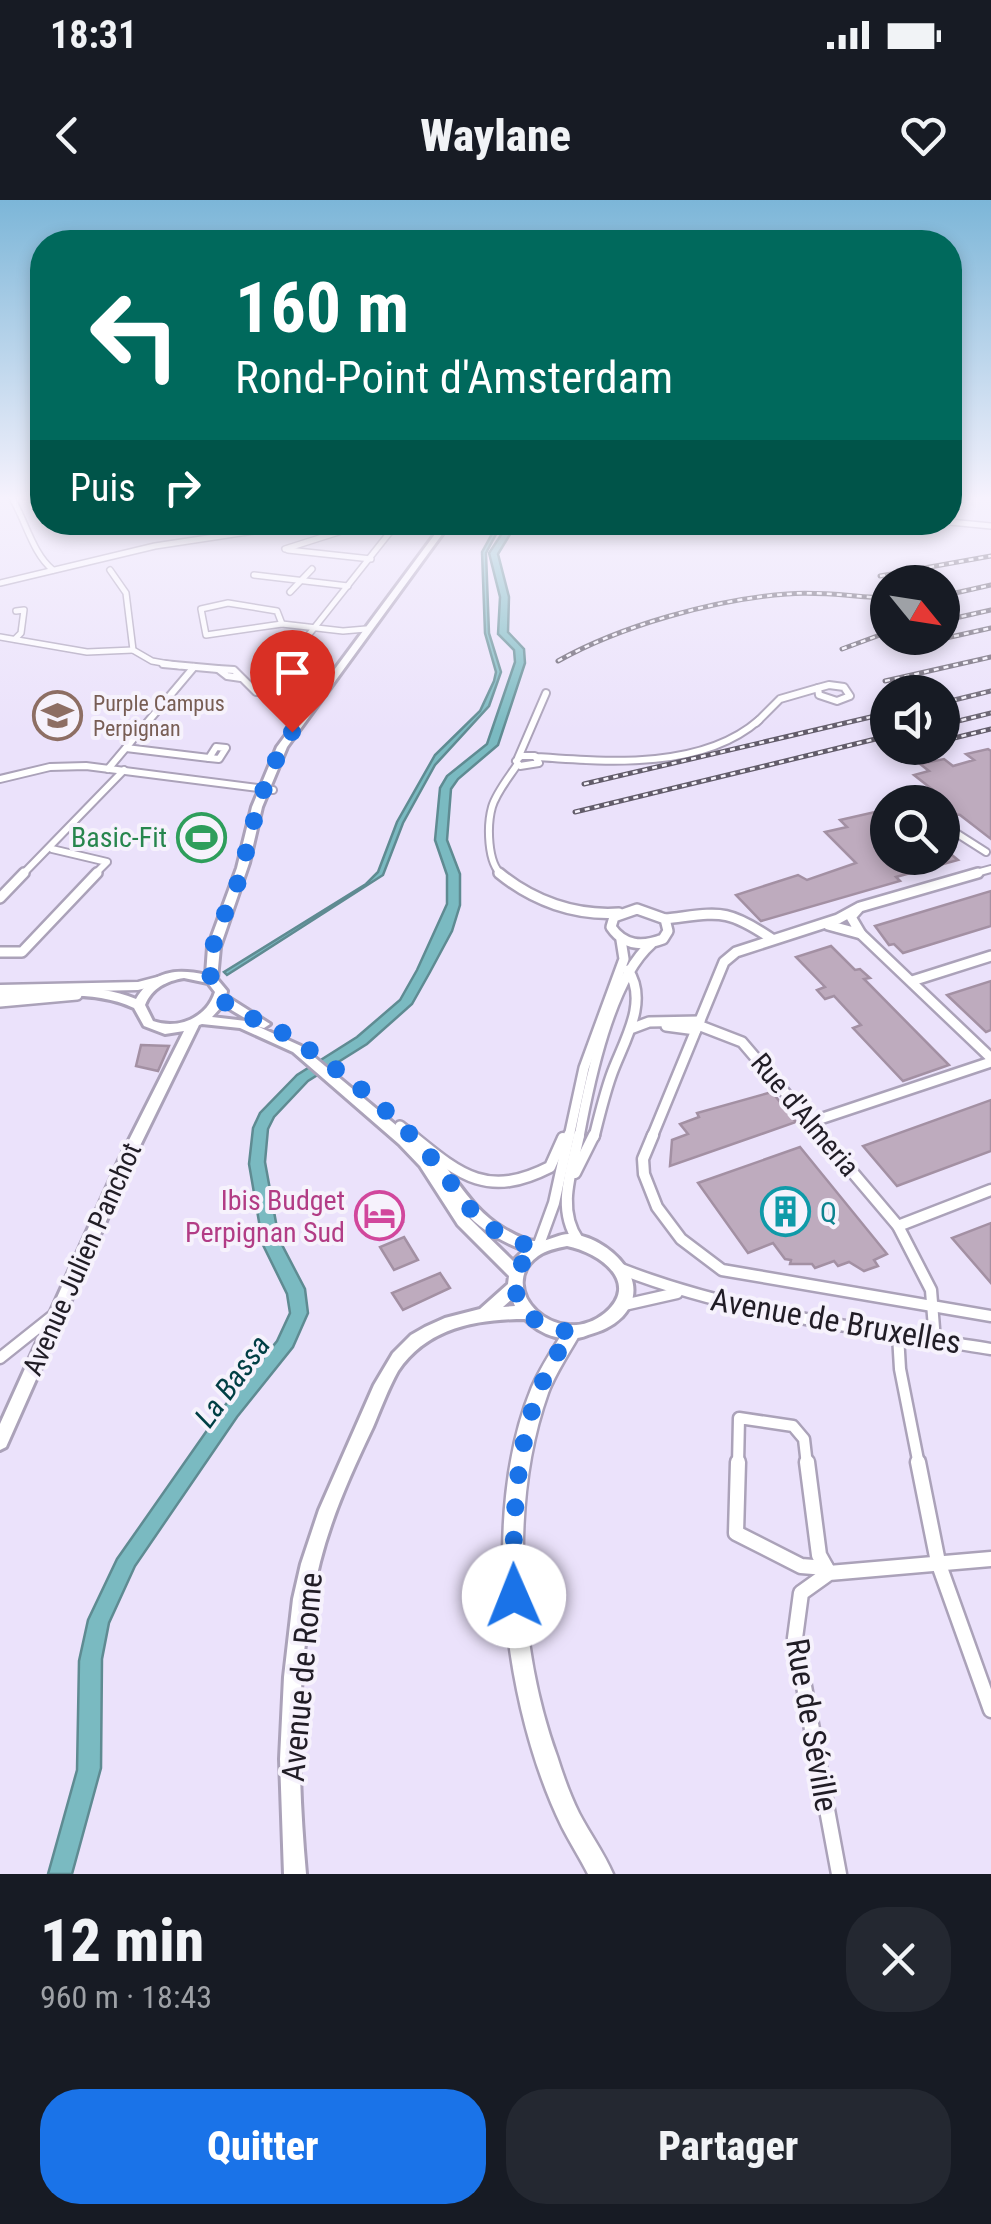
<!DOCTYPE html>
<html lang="fr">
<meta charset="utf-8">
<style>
:root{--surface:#171b24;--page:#242831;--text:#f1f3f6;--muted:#9ea1a6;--accent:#1a73e8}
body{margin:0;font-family:"Roboto Condensed",sans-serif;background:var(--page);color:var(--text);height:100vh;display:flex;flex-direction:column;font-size:38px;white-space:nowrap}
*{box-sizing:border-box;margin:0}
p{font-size:32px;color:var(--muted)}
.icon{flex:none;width:55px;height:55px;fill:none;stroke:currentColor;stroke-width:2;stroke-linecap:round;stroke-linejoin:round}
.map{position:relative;height:1674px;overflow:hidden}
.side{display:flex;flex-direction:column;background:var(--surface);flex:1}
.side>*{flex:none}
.guide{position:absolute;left:30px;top:30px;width:932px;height:305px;border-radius:40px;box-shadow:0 5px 15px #0003;background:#00695c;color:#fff;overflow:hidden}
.needle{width:65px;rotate:120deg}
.buttons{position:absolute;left:870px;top:365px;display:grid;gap:20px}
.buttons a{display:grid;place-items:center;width:90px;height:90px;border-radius:50%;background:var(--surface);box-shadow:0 5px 15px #0003;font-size:50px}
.pin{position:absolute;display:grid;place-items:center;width:85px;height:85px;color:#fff;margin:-102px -42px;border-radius:50% 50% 50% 0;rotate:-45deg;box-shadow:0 0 10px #0007}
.pin .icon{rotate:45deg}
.me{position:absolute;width:110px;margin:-55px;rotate:359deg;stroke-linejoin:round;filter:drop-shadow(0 0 8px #0008)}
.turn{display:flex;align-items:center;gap:35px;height:210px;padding:0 40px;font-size:45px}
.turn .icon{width:130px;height:130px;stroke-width:2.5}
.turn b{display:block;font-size:70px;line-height:85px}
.then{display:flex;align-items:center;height:95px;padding:0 40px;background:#0003;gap:20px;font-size:38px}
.round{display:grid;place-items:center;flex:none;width:105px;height:105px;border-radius:40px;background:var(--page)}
.overview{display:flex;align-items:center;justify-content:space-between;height:170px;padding:0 40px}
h1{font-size:60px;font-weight:800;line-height:75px}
.cta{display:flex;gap:20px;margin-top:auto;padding:20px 40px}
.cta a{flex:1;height:115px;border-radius:40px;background:var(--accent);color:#fff;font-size:40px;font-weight:800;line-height:115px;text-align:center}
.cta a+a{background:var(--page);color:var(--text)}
.status{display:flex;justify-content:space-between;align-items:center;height:70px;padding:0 50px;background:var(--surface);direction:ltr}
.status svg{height:28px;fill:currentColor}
header{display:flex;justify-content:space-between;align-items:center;height:130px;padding:0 40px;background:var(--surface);font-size:45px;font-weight:800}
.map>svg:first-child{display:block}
.water{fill:#7abac1;stroke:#5f8b92;stroke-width:2.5}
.building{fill:#beabbe;stroke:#a390a3;stroke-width:2.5}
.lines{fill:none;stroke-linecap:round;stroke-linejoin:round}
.street-far4-casing{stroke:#aba2b9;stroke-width:8}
.street-far3-casing{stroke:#aba2b9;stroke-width:10}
.street-far2-casing{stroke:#aba2b9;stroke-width:14}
.street-far1-casing{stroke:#aba2b9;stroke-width:15}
.street-casing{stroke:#aba2b9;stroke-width:19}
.secondary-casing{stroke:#aba2b9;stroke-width:6}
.primary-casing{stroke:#aba2b9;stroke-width:5}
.street-far4{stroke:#fff;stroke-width:5}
.street-far3{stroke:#fff;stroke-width:6}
.street-far2{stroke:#fff;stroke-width:9}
.street-far1{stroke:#fff;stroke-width:10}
.street{stroke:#fff;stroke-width:14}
.secondary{fill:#fff;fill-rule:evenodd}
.primary{fill:#fff;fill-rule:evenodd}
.rail-casing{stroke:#625c6a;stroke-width:5}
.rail{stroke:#f6f2fc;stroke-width:2.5;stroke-dasharray:5;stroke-linecap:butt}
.route{stroke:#1a73e8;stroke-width:18;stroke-dasharray:0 32.4}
.labels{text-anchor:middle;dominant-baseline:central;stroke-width:8;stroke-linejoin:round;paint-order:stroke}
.far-education-label{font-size:22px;fill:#785e54;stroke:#f6f2fc;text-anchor:start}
.leisure-label{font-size:28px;fill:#27864d;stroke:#f6f2fc;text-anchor:end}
.street-label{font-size:28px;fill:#211d26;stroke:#f6f2fc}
.hotel-label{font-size:28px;fill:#b23c85;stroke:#f6f2fc;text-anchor:end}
.culture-label{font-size:28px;fill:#0d838f;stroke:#f6f2fc;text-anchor:start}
.water-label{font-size:30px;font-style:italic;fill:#003f44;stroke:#f6f2fc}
.near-street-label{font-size:32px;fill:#211d26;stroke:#f6f2fc}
</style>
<div class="status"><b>18:31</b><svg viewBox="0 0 49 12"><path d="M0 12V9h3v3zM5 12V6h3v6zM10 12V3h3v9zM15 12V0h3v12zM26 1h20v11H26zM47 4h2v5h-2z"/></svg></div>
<header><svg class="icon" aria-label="back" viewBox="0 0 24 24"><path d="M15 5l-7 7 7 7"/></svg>Waylane<svg class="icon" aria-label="heart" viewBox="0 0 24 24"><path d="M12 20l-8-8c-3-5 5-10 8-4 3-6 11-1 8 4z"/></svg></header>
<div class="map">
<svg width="991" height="1674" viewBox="0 0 991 1674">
<rect width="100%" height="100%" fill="#ebe2fb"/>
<g class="water">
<polygon points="498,323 502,323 486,353 489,433 501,472 489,506 435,565 403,623 383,675 227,775 224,772 366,684 378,672 397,622 435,555 480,511 494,481 496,472 485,433 482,352"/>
<polygon points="509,323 517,323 498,354 509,397 508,432 524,449 525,463 498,545 458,579 451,589 447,640 460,674 460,705 452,731 430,772 412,804 367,844 308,881 274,917 268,929 265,962 279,1039 305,1089 308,1113 293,1147 237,1217 135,1366 109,1423 102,1459 101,1568 72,1674 48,1674 77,1570 79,1461 88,1420 117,1359 222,1209 277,1141 290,1113 287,1094 263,1045 249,964 253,928 260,913 297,875 357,837 400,800 417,770 447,704 447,675 435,640 440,588 447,576 487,544 515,462 514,450 498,434 500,397 489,353"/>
</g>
<g class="building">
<polygon points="988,549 991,551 991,639 960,615 942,612 942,602 928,602 918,594 933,590 914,575 929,571 920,564 944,559 953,566 974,560 966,554"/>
<polygon points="888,609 888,658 942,658 942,647 958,660 896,677 900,681 761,721 736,695 798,675 807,680 856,663 825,632 847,627 840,620"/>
<polygon points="991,691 991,726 903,753 894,744 889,745 875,726"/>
<polygon points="831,746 855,770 860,769 870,778 864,779 949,865 903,881 853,828 861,825 834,796 825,799 817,790 825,787 796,757"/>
<polygon points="991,781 991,830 986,832 947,795"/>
<polygon points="141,845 169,846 158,871 136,866"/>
<polygon points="772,892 796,922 670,966 672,940 688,934 680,924 699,917 697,913"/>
<polygon points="991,900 991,951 897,986 863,946"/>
<polygon points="800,947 887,1054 874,1060 878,1066 864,1071 849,1062 838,1066 834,1061 815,1068 812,1064 790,1064 791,1060 785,1059 773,1043 748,1053 698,983"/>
<polygon points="388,999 403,1022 372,1034 359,1010"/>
<polygon points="991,1023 991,1083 952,1038"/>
<polygon points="404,1037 418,1060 394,1070 380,1047"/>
<polygon points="440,1073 450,1088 403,1110 392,1093"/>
</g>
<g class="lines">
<defs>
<g id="street-far4">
<path d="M12 298C26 322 33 354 53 370"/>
<polyline points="950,322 991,326"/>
<polyline points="285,349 351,328 394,327"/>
<polyline points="288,350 371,359"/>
<polyline points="110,370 126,393 133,450 152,461 180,466"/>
<polyline points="254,375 348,386"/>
<polyline points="0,383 155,346 313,322"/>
<polyline points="290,392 312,369"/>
<polygon points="228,403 277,411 282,424 206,435 201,409"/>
<polyline points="282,424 343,431 366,429"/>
<polyline points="0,437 87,452 133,450"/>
<polyline points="15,439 21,433 24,410 16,411"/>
<polyline points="284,466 398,322"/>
</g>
<g id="street-far3">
<polyline points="163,464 218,469"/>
<polyline points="241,478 227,476 218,469 234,470 256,492 264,492 286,464"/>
<polygon points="829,485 844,487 850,496 837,501 819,495 818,488"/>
<polyline points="756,523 780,499 818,488"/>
<polygon points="216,547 226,548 219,559 209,558"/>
<polyline points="126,548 209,558"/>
<polygon points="521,556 535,556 539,563 520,566 516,561"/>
<path d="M536 557C607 562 702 570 759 520"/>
<polyline points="518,558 546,493"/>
<polyline points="108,569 194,467"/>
<polyline points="0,579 50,567 86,566 273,590"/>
<polyline points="942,624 986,652"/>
<polyline points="52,649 107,662 94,675"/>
<polyline points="22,675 124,570"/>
<path d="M502 675C487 663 487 625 492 607 496 593 509 577 517 565"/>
<polyline points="969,675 991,669"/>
</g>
<g id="street-far2">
<path d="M499 673C533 701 575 716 619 713"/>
<polyline points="0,698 24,673"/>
<path d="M637 709 665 719 668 731 663 739C642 747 624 746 611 727L614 717Z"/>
<path d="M665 719C719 713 725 707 772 739"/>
<polyline points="828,725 861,734 851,717 858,709"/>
<polyline points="861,734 991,858"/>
<polyline points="0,752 22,752 97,673"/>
<polyline points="912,781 991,756"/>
<polyline points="0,802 77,795"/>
<polyline points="698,825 742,842 823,937"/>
<polyline points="666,826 696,830"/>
<polyline points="633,828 649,822 700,821"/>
<polyline points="811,922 991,862"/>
<polyline points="400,926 414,937"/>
<polyline points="569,937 584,868 624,759 621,740"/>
<path d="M579 937C589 883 610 780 651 744"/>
<path d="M594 937C599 917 604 896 611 876 622 844 650 803 628 770"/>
<polyline points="652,937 724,762 736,752 838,719 860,707 978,673"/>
</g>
<g id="street-far1">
<path d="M411 935C460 975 487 999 550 967L563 938"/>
<polyline points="653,935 643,959 644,974 657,1007 681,1039 722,1070 991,1116"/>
<polyline points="821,935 898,1026 931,1090 935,1141"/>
<polyline points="575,973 594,935"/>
<polyline points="898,1026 991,990"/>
<path d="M578 1040C556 1008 572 970 579 935"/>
<polyline points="538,1047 554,1003 569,935"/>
<path d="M621 1069C739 1115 867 1129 991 1149"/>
<polyline points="624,1105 677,1093"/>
<polyline points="898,1135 900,1169 919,1265"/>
<polyline points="0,1158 54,1115"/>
<polyline points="738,1265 739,1218 793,1226 804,1239 807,1265"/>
</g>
<g id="street">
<polyline points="738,1262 736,1333 801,1366 826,1368"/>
<polyline points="807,1262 819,1355 829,1373"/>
<polyline points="918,1262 938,1362 991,1510"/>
<polyline points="839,1674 795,1438 801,1393 829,1373 991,1359"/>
</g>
<path id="secondary" d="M444 322H451L287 547 262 607 249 663 220 747 217 779 227 791 226 796 270 824 264 828 260 827 223 805 212 817 246 821 301 846 409 936 426 954H436C457 980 474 1011 503 1028 513 1034 528 1042 539 1041 549 1041 559 1034 569 1034 593 1035 620 1053 630 1075 637 1090 633 1105 622 1117 612 1127 601 1131 588 1135 567 1144 541 1136 525 1119 476 1119 427 1128 398 1171 388 1189 381 1208 373 1227 352 1271 332 1315 320 1362 294 1462 297 1572 306 1674H284L280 1559 284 1477 293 1399 301 1364 319 1310 374 1185 393 1153 411 1135 425 1127 445 1118 480 1109 508 1084 509 1076 458 1025 420 966 399 944 293 852 240 828 202 824 199 825 134 958 6 1247 0 1250V1224L120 958 184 831 165 834 144 826 134 808C93 789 44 797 0 799V791C44 789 94 781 136 799 153 771 176 768 206 775L208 747 237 668 252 607 277 547ZM184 778 208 783 215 792C207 818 178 830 153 821L145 805C152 788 166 781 184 778ZM464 1011C481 1030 500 1041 524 1050L513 1061 468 1017ZM567 1046C598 1052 642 1082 605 1113 557 1152 493 1088 538 1056 546 1050 557 1048 567 1046ZM512 1099 515 1106 503 1107Z"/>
<g id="primary">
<polygon points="161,776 166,777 168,780 166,783 138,790 0,793 0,785 138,782"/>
<path d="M572 1125 578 1127 581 1132C570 1152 556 1172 548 1193 509 1302 518 1448 557 1556 563 1575 570 1595 579 1613 590 1634 604 1653 613 1674H588C580 1658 570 1643 562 1627 503 1506 480 1313 532 1187 541 1166 555 1146 566 1127Z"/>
</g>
</defs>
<use href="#street-far4" class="street-far4-casing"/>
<use href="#street-far3" class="street-far3-casing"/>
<use href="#street-far2" class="street-far2-casing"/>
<use href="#street-far1" class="street-far1-casing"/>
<use href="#street" class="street-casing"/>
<use href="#secondary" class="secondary-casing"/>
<use href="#primary" class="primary-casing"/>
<use href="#street-far4" class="street-far4"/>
<use href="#street-far3" class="street-far3"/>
<use href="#street-far2" class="street-far2"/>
<use href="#street-far1" class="street-far1"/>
<use href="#street" class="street"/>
<use href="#secondary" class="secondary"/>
<use href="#primary" class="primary"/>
<defs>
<g id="rail">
<polyline points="880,376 991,356"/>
<polyline points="942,396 991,385"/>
<polyline points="942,421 991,410"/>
<polyline points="915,445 991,428"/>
<polyline points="842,449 888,432"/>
<path d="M558 461C620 426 716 399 787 394 821 391 855 397 888 398"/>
<polyline points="885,481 991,457"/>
<polyline points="942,503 991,491"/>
<polyline points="942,525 991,513"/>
<polyline points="942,541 991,529"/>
<polyline points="584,584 888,513"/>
<polyline points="575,612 888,536"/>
</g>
</defs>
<use href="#rail" class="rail-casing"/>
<use href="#rail" class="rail"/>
</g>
<linearGradient id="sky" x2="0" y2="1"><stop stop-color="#7cb6d8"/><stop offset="0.56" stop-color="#f6f2fd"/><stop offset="1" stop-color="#f6f2fd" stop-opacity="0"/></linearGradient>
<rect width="991" height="532" fill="url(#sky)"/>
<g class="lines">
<path class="route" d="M292 532C264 574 253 622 242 669 233 705 205 741 211 780L220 788 222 800C241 816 267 823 288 836 340 869 395 914 434 961 473 1009 472 1027 535 1048L515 1072C511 1110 537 1128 572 1132 515 1206 512 1307 514 1396"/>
</g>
<defs>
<symbol id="university-ring" viewBox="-11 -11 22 22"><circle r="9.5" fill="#f6f2fc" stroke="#8d6e63" stroke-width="1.5"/><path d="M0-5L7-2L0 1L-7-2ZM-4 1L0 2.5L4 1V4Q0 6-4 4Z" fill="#8d6e63"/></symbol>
<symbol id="stadium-ring" viewBox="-11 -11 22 22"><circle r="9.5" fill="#f6f2fc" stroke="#2e9e5b" stroke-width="1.5"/><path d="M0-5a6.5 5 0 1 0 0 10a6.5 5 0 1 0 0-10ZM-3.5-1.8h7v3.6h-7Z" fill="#2e9e5b"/></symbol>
<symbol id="building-ring" viewBox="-11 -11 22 22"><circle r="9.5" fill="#f6f2fc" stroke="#0f9aa8" stroke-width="1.5"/><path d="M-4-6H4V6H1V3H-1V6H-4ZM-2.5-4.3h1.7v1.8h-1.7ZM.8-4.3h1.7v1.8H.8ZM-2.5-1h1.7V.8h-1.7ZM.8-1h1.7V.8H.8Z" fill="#0f9aa8"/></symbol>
<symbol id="hotel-ring" viewBox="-11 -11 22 22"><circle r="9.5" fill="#f6f2fc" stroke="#d1479c" stroke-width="1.5"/><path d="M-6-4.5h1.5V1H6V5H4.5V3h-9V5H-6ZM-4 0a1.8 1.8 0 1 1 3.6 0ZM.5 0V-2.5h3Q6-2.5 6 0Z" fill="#d1479c"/></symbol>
</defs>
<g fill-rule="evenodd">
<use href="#university-ring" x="30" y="488" width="55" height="55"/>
<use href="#stadium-ring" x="174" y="610" width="55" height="55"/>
<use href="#building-ring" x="758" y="984" width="55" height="55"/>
<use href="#hotel-ring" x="352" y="988" width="55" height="55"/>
</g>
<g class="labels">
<g class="far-education-label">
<text x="93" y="503">Purple Campus<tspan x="93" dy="25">Perpignan</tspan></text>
</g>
<g class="leisure-label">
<text x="167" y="637">Basic-Fit</text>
</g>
<g class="street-label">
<text transform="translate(805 915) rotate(50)">Rue d'Almeria</text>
<text transform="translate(82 1059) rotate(-66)">Avenue Julien Panchot</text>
</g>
<g class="hotel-label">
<text x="345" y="1000">Ibis Budget<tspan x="345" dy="32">Perpignan Sud</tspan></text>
</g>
<g class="culture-label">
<text x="820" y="1012">Q</text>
</g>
<g class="water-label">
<text transform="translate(232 1181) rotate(-54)">La Bassa</text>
</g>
<g class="near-street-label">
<text transform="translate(836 1121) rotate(10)">Avenue de Bruxelles</text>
<text transform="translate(302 1477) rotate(-85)">Avenue de Rome</text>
<text transform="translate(812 1525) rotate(80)">Rue de Séville</text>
</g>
</g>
</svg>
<div class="buttons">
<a><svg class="needle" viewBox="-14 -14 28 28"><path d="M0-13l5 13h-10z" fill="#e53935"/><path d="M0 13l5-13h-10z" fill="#9ea1a6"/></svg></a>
<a><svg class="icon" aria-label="sound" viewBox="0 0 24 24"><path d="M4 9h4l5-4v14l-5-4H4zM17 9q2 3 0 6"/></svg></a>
<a><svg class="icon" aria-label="search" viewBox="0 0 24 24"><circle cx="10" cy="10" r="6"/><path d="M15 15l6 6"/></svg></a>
</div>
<div class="pin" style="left:292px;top:532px;background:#d93025"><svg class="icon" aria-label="arrive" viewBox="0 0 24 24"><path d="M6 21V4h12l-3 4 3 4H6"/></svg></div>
<svg class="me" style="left:514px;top:1396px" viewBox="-20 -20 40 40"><circle r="19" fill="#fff"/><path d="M0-13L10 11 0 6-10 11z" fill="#1a73e8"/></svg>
<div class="guide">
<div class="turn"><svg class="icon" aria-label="left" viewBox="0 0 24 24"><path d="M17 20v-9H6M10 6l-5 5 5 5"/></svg><div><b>160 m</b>Rond-Point d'Amsterdam</div></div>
<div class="then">Puis<svg class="icon" aria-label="right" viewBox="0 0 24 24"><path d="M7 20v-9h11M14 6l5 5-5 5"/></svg></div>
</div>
</div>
<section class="side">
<div class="overview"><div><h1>12 min</h1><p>960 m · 18:43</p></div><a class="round"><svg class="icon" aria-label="close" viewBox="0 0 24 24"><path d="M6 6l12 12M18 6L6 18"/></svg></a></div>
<div class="cta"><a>Quitter</a><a>Partager</a></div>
</section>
